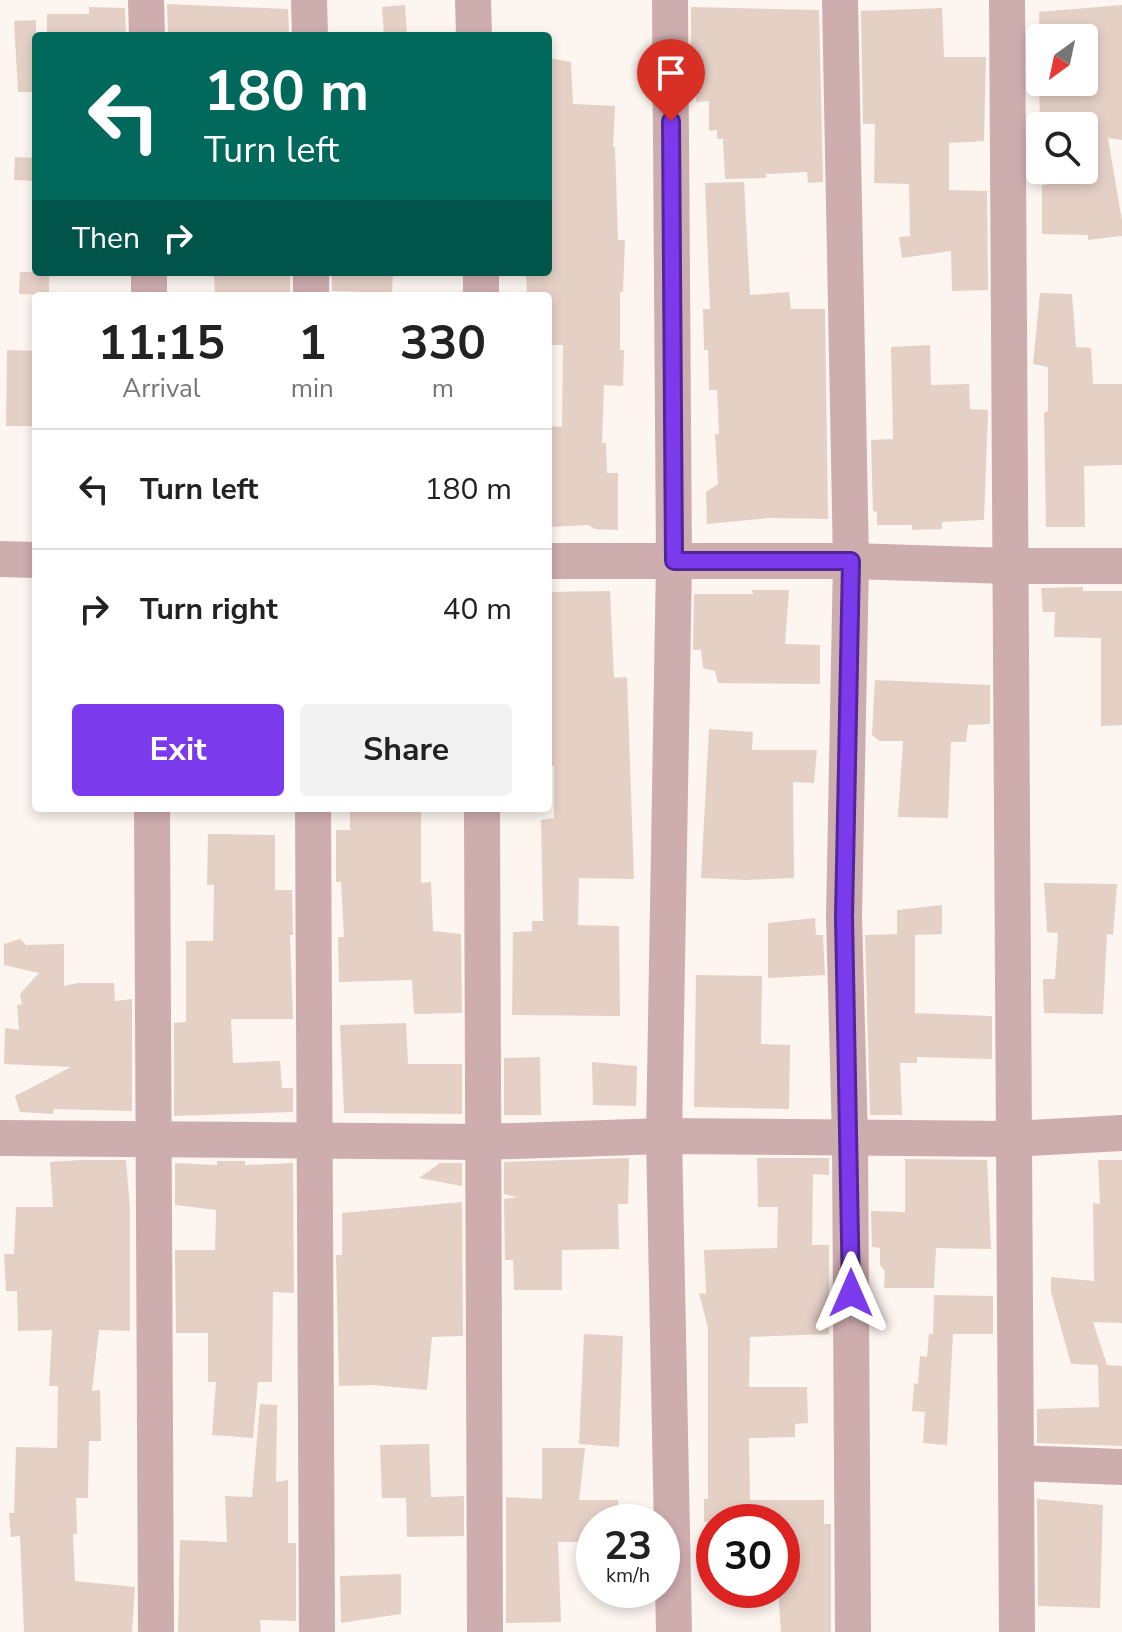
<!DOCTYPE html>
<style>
:root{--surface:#fff;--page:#f2f2f2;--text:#222;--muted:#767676;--line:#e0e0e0;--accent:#7c3aed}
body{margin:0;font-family:"Nunito Sans",sans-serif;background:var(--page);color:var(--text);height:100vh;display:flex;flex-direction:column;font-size:30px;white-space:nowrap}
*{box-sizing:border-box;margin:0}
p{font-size:26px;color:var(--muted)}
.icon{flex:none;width:44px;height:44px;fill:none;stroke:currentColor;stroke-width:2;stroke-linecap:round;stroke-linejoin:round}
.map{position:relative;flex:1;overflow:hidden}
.panel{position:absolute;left:32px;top:292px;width:520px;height:520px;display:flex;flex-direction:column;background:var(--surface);border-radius:8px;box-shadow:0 4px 12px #0003}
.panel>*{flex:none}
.guide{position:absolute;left:32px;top:32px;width:520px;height:244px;border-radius:8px;box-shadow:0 4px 12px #0003;background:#00695c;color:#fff;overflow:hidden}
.needle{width:52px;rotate:213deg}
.buttons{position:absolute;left:1026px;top:24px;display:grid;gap:16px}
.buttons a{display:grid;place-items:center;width:72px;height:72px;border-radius:8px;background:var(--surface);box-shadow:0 4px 12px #0003;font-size:40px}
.speed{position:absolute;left:576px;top:1504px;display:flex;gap:16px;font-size:40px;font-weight:700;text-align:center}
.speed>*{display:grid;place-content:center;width:104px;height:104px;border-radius:50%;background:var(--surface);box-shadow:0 4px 12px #0003;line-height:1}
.speed small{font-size:20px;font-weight:400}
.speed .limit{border:12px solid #d22;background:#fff;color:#111}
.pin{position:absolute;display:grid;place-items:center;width:68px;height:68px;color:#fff;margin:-82px -34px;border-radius:50% 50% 50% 0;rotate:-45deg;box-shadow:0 0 8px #0007}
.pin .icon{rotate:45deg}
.me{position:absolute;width:88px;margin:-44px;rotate:0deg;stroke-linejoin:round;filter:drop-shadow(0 0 6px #0008)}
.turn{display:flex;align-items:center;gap:28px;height:168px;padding:0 40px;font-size:36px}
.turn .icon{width:104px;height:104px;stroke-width:2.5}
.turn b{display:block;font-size:56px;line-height:68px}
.then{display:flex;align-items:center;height:76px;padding:0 40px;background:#0003;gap:16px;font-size:30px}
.eta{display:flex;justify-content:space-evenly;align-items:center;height:136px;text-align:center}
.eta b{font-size:48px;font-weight:700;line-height:56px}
.action{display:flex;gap:16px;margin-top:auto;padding:16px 40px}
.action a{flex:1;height:92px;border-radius:8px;background:var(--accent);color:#fff;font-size:32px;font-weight:700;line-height:92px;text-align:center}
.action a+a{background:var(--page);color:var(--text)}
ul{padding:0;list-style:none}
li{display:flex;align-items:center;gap:24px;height:120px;padding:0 40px;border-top:2px solid var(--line)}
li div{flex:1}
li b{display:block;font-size:30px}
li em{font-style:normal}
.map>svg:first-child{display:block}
.building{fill:#e5d0c6}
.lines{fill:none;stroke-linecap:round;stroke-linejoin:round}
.minor{stroke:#ceadaf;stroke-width:36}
.route-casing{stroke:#51269a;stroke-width:20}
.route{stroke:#7c3aed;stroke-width:14}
</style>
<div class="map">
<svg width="1122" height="1632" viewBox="0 0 1122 1632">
<rect width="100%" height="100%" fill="#fdf5f0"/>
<g class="building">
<polygon points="167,4 288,9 289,36 168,36"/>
<polygon points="405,5 407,36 384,36 382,7"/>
<polygon points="1122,5 1122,140 1108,138 1122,221 1122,236 1088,240 1088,235 1042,234 1042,185 1086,179 1084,126 1040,126 1039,82 1084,82 1084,38 1040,38 1039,12"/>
<polygon points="89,7 125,8 126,36 47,36 47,14 89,14"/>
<polygon points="691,7 819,10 823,182 808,183 807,172 766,174 766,178 725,179 723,139 717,139 717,130 709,131 709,101 696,102 695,56 691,56"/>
<polygon points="942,8 944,57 986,57 984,141 949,143 949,190 987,191 988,290 952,291 951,251 902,258 899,237 910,236 909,184 874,183 875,124 863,124 861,11"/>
<polygon points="36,20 36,92 18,92 14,21"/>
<polygon points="548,58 571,62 573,104 615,106 613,147 615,147 618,240 625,240 623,292 620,292 620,350 624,350 623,386 604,385 602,443 606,443 607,473 618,473 618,530 595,529 588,525 548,527 548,426 562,427 563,345 551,345 551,333 548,333 548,294 527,295 526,272 548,272"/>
<polygon points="15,157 36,158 36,181 14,180"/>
<polygon points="744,182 750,295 789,292 791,309 825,309 828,519 768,518 707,524 706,492 718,484 715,434 719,434 717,390 709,390 708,350 704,350 703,309 710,309 705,183"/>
<polygon points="20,272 49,272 49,295 19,294"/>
<polygon points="214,272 290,272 290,296 215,296"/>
<polygon points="332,272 393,272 392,293 332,291"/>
<polygon points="1040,293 1072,294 1076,347 1091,348 1093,384 1122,384 1122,465 1084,466 1085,527 1046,527 1044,413 1048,411 1048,367 1033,364"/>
<polygon points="930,345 931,385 969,384 970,409 988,410 984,520 942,522 942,529 912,530 912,525 877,525 877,512 873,511 871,440 893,439 891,347"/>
<polygon points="7,350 36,351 36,426 6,426"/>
<polygon points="1083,587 1083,591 1122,591 1122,725 1101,726 1101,638 1054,637 1055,612 1043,612 1041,588"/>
<polygon points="752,590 789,590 785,644 820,645 820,684 718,683 715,671 703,668 701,650 693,650 694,594 753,594"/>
<polygon points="610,591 614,678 627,677 634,879 579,878 578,925 619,926 620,1016 512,1015 513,932 532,931 532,921 543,921 541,820 554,818 554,766 548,767 548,592"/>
<polygon points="875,680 990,685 990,724 968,725 966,742 951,742 948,818 898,817 903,741 880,741 872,735"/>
<polygon points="709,729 753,732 752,750 817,750 814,783 793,782 794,878 745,880 701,878"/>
<polygon points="350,808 421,808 421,883 431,882 433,931 461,934 462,1013 414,1014 412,980 339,982 338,937 344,937 341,882 336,882 336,830 350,830"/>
<polygon points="208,834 275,835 275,890 292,890 293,935 290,935 293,1019 231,1019 233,1063 280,1061 282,1088 293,1088 293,1112 174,1116 174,1023 186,1022 186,941 213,941 214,885 207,885"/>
<polygon points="1044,883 1117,884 1113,935 1107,934 1103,1014 1044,1013 1043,979 1055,979 1058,933 1047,932"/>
<polygon points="942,905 942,934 915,935 915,1013 992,1016 992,1059 917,1057 917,1063 900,1063 902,1115 870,1115 865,935 897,934 897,910"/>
<polygon points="815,918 816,935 823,935 825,975 768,978 768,923"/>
<polygon points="20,939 26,945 64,944 64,986 78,983 114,983 115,1001 132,999 132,1111 54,1109 53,1114 20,1112 15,1096 71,1067 4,1064 5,1028 19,1030 17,1005 22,1004 20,994 39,973 4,965 4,944"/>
<polygon points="696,975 762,976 761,1044 790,1045 789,1109 694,1107"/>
<polygon points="406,1023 408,1064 462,1064 462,1114 344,1113 340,1025"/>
<polygon points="540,1057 541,1115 504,1115 504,1058"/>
<polygon points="592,1062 637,1066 636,1106 593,1105"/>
<polygon points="629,1158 628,1204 618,1204 619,1249 562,1250 562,1290 514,1290 513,1260 505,1260 504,1199 517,1197 504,1194 504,1162"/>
<polygon points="757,1158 829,1158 829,1175 813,1174 812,1245 829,1245 829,1334 750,1337 749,1387 807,1387 808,1423 795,1424 795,1437 749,1438 750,1500 824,1500 824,1524 831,1524 831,1632 781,1632 778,1590 782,1590 782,1522 704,1522 704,1499 708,1499 708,1328 699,1293 706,1294 704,1250 777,1248 778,1207 758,1207"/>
<polygon points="905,1159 987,1160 991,1249 936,1248 934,1288 884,1288 885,1271 880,1265 880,1248 872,1247 871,1211 905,1212"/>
<polygon points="81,1160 126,1160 130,1208 130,1331 99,1330 92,1391 100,1390 101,1441 89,1441 88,1498 76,1498 77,1534 73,1534 75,1581 135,1587 132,1632 24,1632 20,1536 11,1537 9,1513 14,1513 16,1447 57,1448 58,1386 49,1386 52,1330 18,1331 17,1291 6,1291 4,1254 14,1254 16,1207 53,1207 50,1162"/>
<polygon points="1098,1160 1122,1160 1122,1323 1093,1322 1107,1365 1122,1366 1122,1446 1037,1443 1037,1409 1099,1407 1098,1365 1071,1364 1051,1292 1051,1277 1094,1281 1093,1203 1100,1204"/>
<polygon points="217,1161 245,1161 245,1165 293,1163 294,1293 273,1292 272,1382 258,1382 253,1438 212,1435 216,1382 208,1382 208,1333 176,1333 175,1250 215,1250 216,1210 175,1205 175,1163 217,1165"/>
<polygon points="440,1163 462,1163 462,1186 419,1178"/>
<polygon points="462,1202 463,1336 432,1337 427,1390 373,1385 339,1386 336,1255 342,1255 342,1213"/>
<polygon points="934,1295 993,1296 993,1334 953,1334 947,1445 923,1443 925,1412 912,1411 914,1383 918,1384 920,1356 927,1357 929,1334 933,1334"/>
<polygon points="584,1334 623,1336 619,1447 579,1444"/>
<polygon points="260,1404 277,1405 276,1482 288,1480 288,1543 296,1543 296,1621 260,1620 261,1632 178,1632 180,1540 227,1542 225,1496 252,1497"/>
<polygon points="429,1444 431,1497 464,1496 464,1536 407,1537 406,1498 382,1498 380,1445"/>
<polygon points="542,1448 585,1448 579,1500 618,1500 619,1522 594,1522 594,1542 558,1542 561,1622 506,1623 506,1497 542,1499"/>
<polygon points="1037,1499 1103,1505 1100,1608 1038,1606"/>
<polygon points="401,1574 401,1614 341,1623 340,1576"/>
</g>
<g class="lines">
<g class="minor">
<polyline points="146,0 147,36"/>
<polyline points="309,0 310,36"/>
<polyline points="473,0 474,36"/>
<polyline points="670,0 674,561 664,1136 674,1632"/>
<polyline points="840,0 851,561 844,917 850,1139 853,1632"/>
<polyline points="1007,0 1017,1632"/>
<polyline points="149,272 149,296"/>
<polyline points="311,272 311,296"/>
<polyline points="481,272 481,296"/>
<polyline points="0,559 36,560"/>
<polyline points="548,561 851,561 1009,566 1122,566"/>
<polyline points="152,808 156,1632"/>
<polyline points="313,808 317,1632"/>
<polyline points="482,808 485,1632"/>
<polyline points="0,1138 483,1142 664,1136 1013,1139 1122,1133"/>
<polyline points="1016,1463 1122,1467"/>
</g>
</g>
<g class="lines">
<defs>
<polyline id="route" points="671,121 674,561 851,561 844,917 851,1293"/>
</defs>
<use href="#route" class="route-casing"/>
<use href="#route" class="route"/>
</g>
</svg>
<div class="buttons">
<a><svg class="needle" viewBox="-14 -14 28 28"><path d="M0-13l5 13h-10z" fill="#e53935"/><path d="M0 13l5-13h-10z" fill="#767676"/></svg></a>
<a><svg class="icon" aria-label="search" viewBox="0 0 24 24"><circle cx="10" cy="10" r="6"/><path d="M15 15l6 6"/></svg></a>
</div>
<div class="speed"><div>23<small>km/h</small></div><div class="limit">30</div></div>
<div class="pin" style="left:671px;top:121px;background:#d93025"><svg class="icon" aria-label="arrive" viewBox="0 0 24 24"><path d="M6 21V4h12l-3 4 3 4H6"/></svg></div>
<svg class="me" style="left:851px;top:1293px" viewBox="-20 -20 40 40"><path d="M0-17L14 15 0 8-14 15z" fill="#7c3aed" stroke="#fff" stroke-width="4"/></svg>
<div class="guide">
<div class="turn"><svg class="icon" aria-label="left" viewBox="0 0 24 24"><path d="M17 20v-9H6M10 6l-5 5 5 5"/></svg><div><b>180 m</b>Turn left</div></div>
<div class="then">Then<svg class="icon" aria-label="right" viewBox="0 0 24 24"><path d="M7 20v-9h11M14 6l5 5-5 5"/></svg></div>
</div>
<section class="panel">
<div class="eta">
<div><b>11:15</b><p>Arrival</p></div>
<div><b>1</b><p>min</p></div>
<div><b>330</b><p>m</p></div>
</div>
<ul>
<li><svg class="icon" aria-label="left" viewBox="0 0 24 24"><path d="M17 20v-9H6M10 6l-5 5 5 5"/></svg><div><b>Turn left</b></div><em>180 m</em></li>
<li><svg class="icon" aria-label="right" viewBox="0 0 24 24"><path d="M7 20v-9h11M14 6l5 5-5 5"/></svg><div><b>Turn right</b></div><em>40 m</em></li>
</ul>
<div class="action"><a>Exit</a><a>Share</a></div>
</section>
</div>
